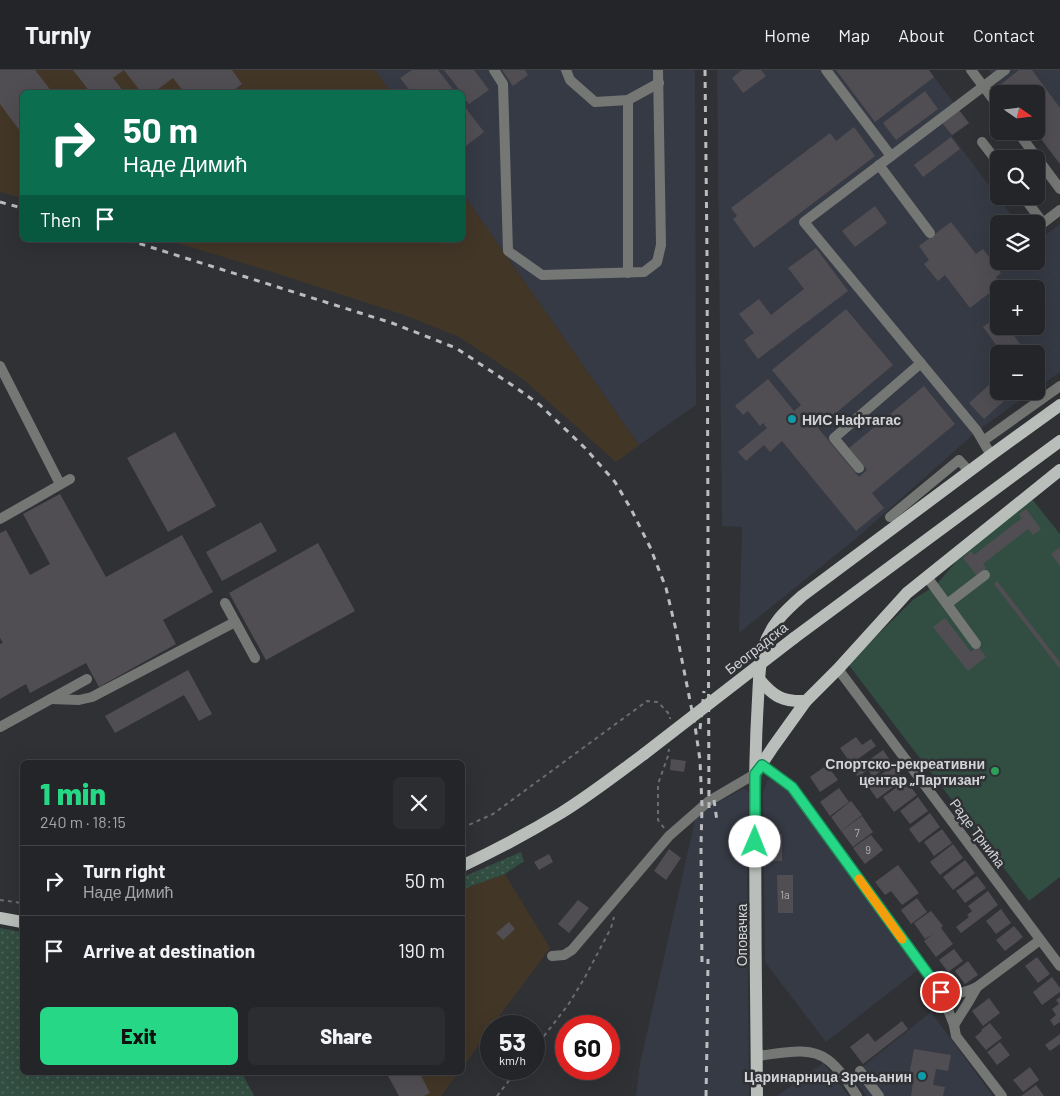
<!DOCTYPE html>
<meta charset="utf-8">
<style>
:root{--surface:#232528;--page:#2b2d30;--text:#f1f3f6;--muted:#a3a5a8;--line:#404245;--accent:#26d886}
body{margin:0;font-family:Barlow,sans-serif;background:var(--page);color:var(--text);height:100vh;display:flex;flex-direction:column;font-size:19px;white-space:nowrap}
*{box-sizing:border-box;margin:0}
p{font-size:16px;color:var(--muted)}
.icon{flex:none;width:28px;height:28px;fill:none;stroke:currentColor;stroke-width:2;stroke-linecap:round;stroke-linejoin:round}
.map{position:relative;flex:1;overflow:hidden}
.sheet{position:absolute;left:20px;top:690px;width:445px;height:315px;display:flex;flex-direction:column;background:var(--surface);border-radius:8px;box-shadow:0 5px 20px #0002,0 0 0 1px var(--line)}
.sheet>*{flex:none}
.guide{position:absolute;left:20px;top:20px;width:445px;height:152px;border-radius:8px;box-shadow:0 5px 20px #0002,0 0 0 1px var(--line);background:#0b6e4f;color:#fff;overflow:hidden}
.needle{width:32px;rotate:104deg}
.buttons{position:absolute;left:990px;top:15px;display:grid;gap:10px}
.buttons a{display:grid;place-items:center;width:55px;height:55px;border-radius:8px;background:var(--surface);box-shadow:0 5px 20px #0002,0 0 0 1px var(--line);font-size:25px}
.speed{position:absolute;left:480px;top:945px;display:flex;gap:10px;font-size:25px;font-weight:700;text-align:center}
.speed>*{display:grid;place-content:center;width:65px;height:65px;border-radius:50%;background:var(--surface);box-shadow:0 5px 20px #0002,0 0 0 1px var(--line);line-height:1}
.speed small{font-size:12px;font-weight:400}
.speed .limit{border:8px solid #d22;background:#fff;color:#111}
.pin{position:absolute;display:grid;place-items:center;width:42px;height:42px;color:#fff;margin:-21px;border:2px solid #fff;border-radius:50%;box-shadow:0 1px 5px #0007}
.me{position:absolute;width:55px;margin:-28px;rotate:1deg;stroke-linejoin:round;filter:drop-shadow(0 0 4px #0008)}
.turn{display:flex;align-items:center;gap:18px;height:105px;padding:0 20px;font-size:22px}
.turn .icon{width:65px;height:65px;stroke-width:2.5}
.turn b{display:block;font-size:35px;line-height:42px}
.then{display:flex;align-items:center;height:48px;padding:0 20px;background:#0003;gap:10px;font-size:19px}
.round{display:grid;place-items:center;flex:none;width:52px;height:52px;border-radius:8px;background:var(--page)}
.head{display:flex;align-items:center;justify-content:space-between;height:85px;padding:0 20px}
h1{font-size:30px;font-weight:800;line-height:38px;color:var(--accent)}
.button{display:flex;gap:10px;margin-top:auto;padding:10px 20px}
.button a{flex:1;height:58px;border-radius:8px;background:var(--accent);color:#111;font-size:20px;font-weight:800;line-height:58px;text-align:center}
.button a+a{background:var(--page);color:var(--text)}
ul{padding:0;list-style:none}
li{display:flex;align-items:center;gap:15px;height:70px;padding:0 20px;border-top:1px solid var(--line)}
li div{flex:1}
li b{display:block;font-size:19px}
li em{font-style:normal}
header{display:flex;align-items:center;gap:30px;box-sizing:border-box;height:70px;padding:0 25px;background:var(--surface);border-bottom:1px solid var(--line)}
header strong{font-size:24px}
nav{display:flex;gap:28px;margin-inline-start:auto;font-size:18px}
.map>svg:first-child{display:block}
.built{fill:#363a44;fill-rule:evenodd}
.industrial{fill:#423627}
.grass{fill:url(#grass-dots)}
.pitch{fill:#324d41}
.building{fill:#514e53}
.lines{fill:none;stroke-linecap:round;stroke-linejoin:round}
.path{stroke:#6a6c70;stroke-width:2;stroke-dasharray:4 4;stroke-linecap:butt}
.minor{stroke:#757775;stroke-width:10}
.major{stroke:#b9beba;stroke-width:12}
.rail{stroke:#bbbcc0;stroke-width:3;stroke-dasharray:6 6;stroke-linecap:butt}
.major-bridge{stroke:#b9beba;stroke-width:12}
.route-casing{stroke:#198c57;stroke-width:12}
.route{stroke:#26d886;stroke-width:9}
.slow{stroke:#f59e0b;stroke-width:9}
.culture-dot{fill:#0f9aa8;stroke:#2f3135;stroke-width:2}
.leisure-dot{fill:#2e9e5b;stroke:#2f3135;stroke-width:2}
.labels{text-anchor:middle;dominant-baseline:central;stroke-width:5;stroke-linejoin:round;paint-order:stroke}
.number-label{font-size:11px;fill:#b2b2b6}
.poi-label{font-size:14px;font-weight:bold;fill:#d2d3d7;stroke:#2f3135;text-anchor:end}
.street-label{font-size:14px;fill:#d2d3d7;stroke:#2f3135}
</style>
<header>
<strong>Turnly</strong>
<nav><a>Home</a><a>Map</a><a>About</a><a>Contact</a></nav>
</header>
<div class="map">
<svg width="1060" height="1026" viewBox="0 0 1060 1026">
<defs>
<pattern id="grass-dots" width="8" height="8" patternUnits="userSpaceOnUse" patternTransform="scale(1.25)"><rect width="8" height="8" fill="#324d41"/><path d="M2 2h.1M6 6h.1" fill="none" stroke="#4f665c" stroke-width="1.8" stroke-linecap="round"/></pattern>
</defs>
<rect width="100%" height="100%" fill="#2f3135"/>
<g class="built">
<polygon points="375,0 695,0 696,335 639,375 463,124 462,22 391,22"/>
<path d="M717 0H929L969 53 952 66 1018 154H999V191H1036V172L1060 154V302L1036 319V284H999V321H1033L977 361 859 466 739 563 742 457 722 456ZM999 219H1036V256H999Z"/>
<polygon points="989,0 1060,0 1060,94 1035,61 1036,61 1036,24 1007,24"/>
<polygon points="768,709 780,714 789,721 918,900 826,972 765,892 763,722"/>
<polygon points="742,719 746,719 749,722 747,785 749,1026 636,1026 640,994 695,750 715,734"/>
<polygon points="931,942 993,1026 866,1026 852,1005"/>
<polygon points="823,993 849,1026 777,1026"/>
</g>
<g class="industrial">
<polygon points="0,0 375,0 391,22 22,22 22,128 0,122"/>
<polygon points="463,124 639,375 616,392 524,310 459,267 404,245 266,200 167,170 462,170"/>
<polygon points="505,804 550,878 492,956 491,956 491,958 463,997 463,819"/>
<polygon points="386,1003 458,1003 441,1026 399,1026"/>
</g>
<g class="grass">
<polygon points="521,782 524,791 505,804 463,819 463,807"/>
<polygon points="0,858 22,862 22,1002 242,1003 254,1026 0,1026"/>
</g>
<polygon class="pitch" points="1032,429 1060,464 1060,807 1029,831 848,594 914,529 930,519 937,514 958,489"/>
<g class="building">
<polygon points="0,0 35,0 52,22 22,22 22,60 20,61 0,34"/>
<polygon points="73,0 232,0 242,14 231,22 184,22 173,8 154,22 141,22 124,0 113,8 124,22 90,22"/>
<polygon points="412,0 438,0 455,22 411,22 400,8"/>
<polygon points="444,0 474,0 489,20 469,34 462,25 462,22 461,22"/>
<polygon points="502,0 525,0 528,5 513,16"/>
<polygon points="742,0 761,0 766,6 743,23 732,8"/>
<polygon points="836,0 929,0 934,7 875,52"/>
<polygon points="1019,0 1032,0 1060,38 1060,94 1035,61 1036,61 1036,24 1007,24 1000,15"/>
<polygon points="925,21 938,39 896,70 883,53"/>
<polygon points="462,33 484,62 462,79"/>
<polygon points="959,40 969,53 952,65 942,53"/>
<polygon points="854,57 875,86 754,178 733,149 737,146 731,138 830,63 836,71"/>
<polygon points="951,67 960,79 923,107 914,95"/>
<polygon points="875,136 887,153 855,177 842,161"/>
<polygon points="951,152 976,184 983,179 1001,203 996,207 1001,214 970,238 945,205 938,211 924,194 929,190 919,176"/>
<polygon points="816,178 848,221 758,289 744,270 754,263 739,244 759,229 771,245 804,219 788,198"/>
<polygon points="846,239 893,295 818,358 859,407 867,400 849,378 924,316 955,354 872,423 884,438 856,461 782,371 770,382 764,375 746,391 738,382 767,358 763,353 760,356 748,341 743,345 735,336 768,309 794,341 801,335 772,300"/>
<polygon points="999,245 999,256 1007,256 1023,278 1016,284 1003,284 983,257"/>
<polygon points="999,306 999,321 1015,321 984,349 969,333"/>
<polygon points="175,362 216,436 168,462 127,388"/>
<polygon points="60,424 106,507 182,465 213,522 163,550 176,574 99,617 86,593 30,623 26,614 0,629 0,574 3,573 0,568 0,463 6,460 30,505 50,494 23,444"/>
<polygon points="1026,439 1041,459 1033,465 1028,459 983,494 986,498 977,506 963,488 971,481 974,485 1022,448 1019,444"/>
<polygon points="261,452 277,481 222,511 206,482"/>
<polygon points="318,473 355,541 266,590 229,523"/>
<polygon points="1060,477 1060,496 1051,484"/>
<polygon points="997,511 1060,592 1060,599 994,514"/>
<polygon points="945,548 971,582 978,576 986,587 968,601 933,557"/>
<polygon points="188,600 212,644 199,651 184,625 115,663 105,646"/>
<polygon points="856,667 862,675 871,669 876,676 851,694 840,678"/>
<polygon points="883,680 892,693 873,707 868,700 858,707 851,698 862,689 865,693"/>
<polygon points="671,689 686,691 684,702 670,700"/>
<polygon points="827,695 838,710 820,722 810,707"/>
<polygon points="894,695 904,709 877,729 867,715"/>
<polygon points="906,711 917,725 894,742 883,727"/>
<polygon points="839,718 849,732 830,746 820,732"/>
<polygon points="918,727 928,741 910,754 900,741"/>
<polygon points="851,731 862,745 841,761 831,747"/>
<polygon points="930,743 940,757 919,773 909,759"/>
<polygon points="862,746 873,762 853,777 841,761"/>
<polygon points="942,759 952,773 934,786 924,772"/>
<rect x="768" y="764" width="14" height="27"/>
<polygon points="871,765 883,780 865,794 853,778"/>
<polygon points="953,774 963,788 940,805 930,792"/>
<polygon points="669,779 681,788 666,810 654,801"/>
<polygon points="549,784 553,792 539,800 534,792"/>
<polygon points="965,790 975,803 953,820 943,807"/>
<polygon points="898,795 919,823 902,835 891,821 885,825 875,812"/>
<polygon points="777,805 793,805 793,843 778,843"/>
<polygon points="977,806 986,818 965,833 956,821"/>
<polygon points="988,821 998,835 961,863 956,857 969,847 967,845 972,841 968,836"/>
<polygon points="917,828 927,842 911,854 901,840"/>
<polygon points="578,830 589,838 569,863 558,854"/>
<polygon points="1001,839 1011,853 996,864 986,851"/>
<polygon points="931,841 943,856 941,858 953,874 936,887 924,871 933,864 925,869 914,853"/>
<polygon points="509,852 515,859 503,870 496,863"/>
<polygon points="1014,856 1023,867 1005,881 996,870"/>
<polygon points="954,879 963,891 948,902 939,890"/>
<polygon points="1037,887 1050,904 1038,913 1025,896"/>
<polygon points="968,891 978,905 965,914 955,901"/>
<polygon points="1052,907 1060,918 1060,922 1042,935 1033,922"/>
<polygon points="1060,927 1060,952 1054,956 1050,950 1056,945 1052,939 1059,934 1056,930"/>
<polygon points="989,928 1000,943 983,956 972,941"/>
<polygon points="902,951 908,959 863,994 850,977 868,963 875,972"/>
<polygon points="990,953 1002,968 986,980 975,967 982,961 981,960"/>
<polygon points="1060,964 1060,974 1050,981 1045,975"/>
<polygon points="1000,972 1010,985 997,995 987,982"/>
<polygon points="914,979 951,985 948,1001 936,999 933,1015 945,1017 943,1026 911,1026 913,1012 908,1011"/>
<polygon points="1030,997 1039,1010 1023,1022 1013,1010"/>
<polygon points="386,1002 419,1002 430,1023 424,1026 399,1026"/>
<polygon points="1036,1015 1044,1026 1021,1026"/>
</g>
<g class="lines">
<g class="path">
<polyline points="462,758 493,744 647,631 658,632 670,645 670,649"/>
<polyline points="664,758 658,750 658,714 668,686 669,679"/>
<polyline points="0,830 22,833"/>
<polyline points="534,979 568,935 584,909 611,858 614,847"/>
<polyline points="497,1026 518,999"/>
</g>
<g class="minor">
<polyline points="494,0 503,14 508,181 542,205 644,202 657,192 661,175 658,0"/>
<polyline points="566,0 570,10 595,32 628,30 659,13"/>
<polyline points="826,0 891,86"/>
<polyline points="971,0 999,37"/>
<polyline points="1017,61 1060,119"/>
<polyline points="982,72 999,94"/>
<polyline points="879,95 930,163"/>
<polyline points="1023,126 1043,153 1060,140"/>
<polyline points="628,203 628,30"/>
<polyline points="0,296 60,414"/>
<polyline points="983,371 1060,316"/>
<polyline points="991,385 977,361 804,152 1005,0"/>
<polyline points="859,398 834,368 921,293"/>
<polyline points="890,447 959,390 969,401"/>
<polyline points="0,449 70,409"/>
<polyline points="927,507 976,574"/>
<polyline points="225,533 255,588"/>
<polyline points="947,534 985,505"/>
<polyline points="838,599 1060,896"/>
<polyline points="51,629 79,630 92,627 235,552"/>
<polyline points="0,657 87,609"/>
<polyline points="762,695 791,717 941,922 954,955 956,966 1002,1026"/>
<polyline points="552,886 564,885 572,880 669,766 709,731 755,704"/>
<path d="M941 922C955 925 964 923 977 917"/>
<polyline points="954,955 969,931 977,917 1040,870"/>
<path d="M756 986C779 984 809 975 828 990 840 999 849 1014 857 1026"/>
<polyline points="860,1001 879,1026"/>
</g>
<g class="major">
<polyline points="794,568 1060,371"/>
<path d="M759 609C774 627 783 632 806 631"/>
<polyline points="755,704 773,677 806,631 838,599 907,523 1060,400"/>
<path d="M462 796C496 780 530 762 561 743 590 725 617 704 644 684"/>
<polyline points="0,848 22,852"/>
<path d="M757 1026C756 928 755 829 755 731 755 697 756 663 758 629 759 612 759 593 764 576 772 553 784 542 802 526L991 385 1060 335"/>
</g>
<g class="rail">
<polyline points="705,0 707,184 709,741"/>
<polyline points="0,132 22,138"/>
<polyline points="128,170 392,253 456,278 515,317 540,335 585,378 615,412 631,439 650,477 666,518 676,560 695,656 700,690 702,736 701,776 702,897"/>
<polyline points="700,659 704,621"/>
<polyline points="714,730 717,751"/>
<polyline points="706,1026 707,972 708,889"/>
</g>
<polyline class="major-bridge" points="644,684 794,568"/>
</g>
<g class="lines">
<defs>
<polyline id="route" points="755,772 755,704 762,695 792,717 941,922"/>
</defs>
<use href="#route" class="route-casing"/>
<use href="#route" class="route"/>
<polyline class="slow" points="859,809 902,869"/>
</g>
<g class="culture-dot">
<circle cx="792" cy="349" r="5"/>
<circle cx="922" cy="1006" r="5"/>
</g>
<circle class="leisure-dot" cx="995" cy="701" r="5"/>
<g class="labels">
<g class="number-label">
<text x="857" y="762">7</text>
<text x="868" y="779">9</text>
<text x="785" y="824">1a</text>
</g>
<g class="poi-label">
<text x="802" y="349" text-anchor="start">НИС Нафтагас</text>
<text x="985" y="693">Спортско-рекреативни<tspan x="985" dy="16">центар „Партизан”</tspan></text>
<text x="912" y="1006">Царинарница Зрењанин</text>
</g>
<g class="street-label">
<text transform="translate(756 578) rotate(-38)">Београдска</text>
<text transform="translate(978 763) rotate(53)">Раде Трнића</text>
<text transform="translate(741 865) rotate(-90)">Оповачка</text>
</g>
</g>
</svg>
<div class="buttons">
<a><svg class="needle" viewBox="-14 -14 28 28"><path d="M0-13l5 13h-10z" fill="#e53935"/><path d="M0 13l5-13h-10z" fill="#a3a5a8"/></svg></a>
<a><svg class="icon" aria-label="search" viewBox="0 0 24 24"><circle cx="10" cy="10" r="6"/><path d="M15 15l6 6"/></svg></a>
<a><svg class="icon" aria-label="layers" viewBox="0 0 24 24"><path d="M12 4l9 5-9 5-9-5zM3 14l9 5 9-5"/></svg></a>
<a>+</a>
<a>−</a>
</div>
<div class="speed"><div>53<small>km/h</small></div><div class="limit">60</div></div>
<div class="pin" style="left:941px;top:922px;background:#d93025"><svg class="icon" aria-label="arrive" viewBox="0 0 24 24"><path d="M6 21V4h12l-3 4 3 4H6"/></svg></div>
<svg class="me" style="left:755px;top:772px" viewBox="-20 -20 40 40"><circle r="19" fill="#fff"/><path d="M0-13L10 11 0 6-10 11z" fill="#26d886"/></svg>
<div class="guide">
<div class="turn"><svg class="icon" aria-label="right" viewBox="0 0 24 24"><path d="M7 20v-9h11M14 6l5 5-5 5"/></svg><div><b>50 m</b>Наде Димић</div></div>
<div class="then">Then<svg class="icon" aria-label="arrive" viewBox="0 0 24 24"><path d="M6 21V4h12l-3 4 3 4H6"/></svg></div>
</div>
<section class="sheet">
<div class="head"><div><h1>1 min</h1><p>240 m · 18:15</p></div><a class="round"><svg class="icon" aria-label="close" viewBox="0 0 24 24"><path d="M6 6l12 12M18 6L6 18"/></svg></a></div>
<ul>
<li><svg class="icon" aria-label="right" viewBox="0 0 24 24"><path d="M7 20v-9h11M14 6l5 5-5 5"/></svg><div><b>Turn right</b><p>Наде Димић</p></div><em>50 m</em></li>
<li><svg class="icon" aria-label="arrive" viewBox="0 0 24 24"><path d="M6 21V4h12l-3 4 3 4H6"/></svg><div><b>Arrive at destination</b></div><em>190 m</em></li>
</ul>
<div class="button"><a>Exit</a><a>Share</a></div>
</section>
</div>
